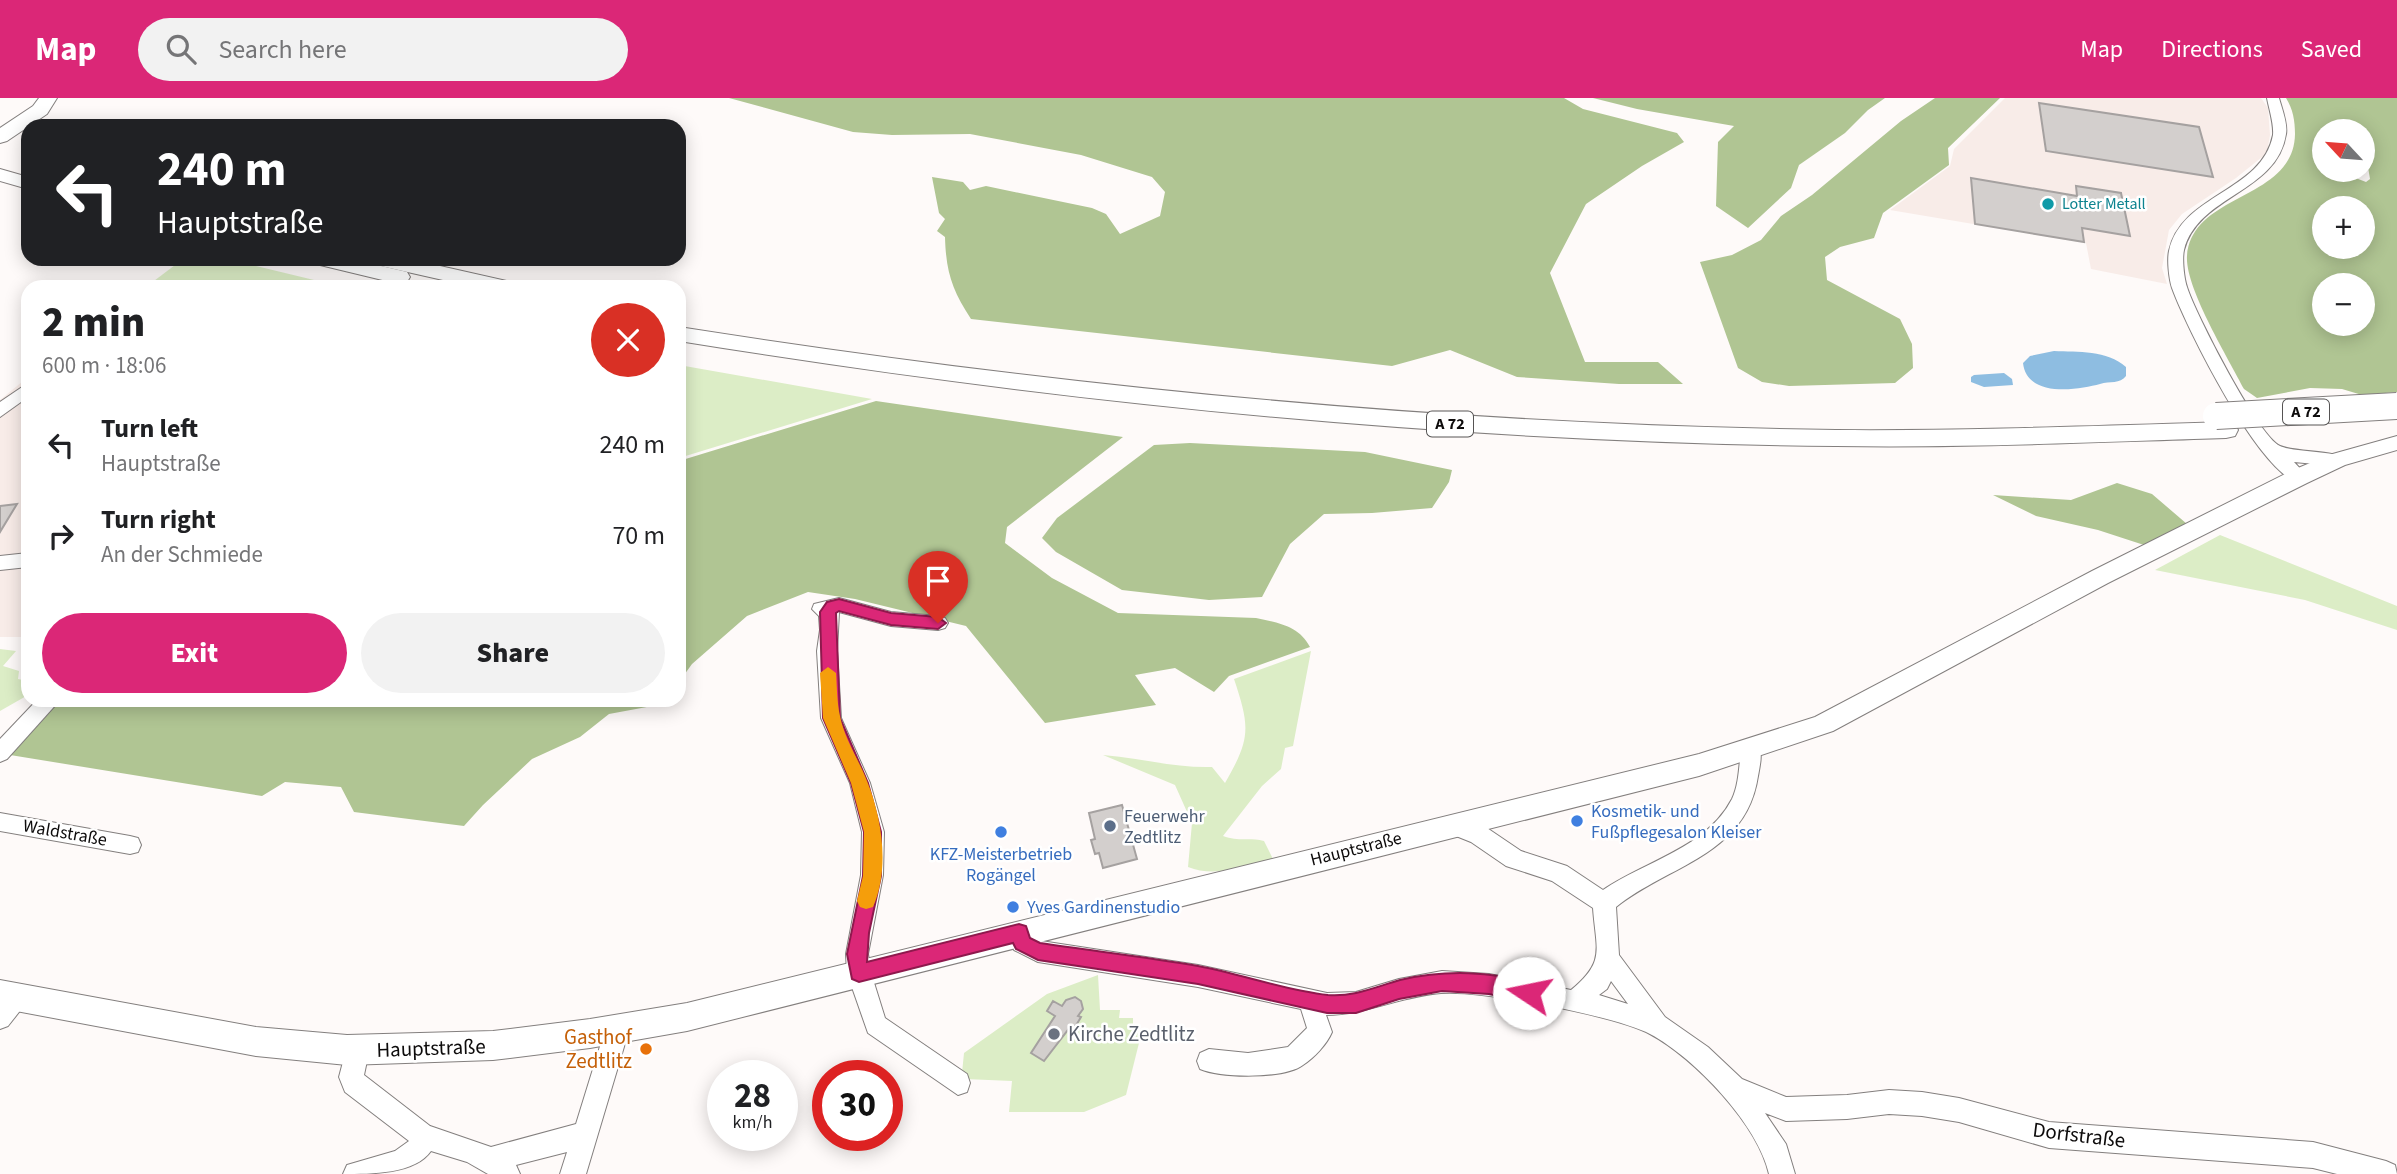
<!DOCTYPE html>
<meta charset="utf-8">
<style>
:root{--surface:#fff;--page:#f2f2f2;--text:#202124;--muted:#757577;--accent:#db2777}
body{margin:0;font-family:"Source Sans 3",sans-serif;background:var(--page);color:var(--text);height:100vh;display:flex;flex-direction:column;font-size:26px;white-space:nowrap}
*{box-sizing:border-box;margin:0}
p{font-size:23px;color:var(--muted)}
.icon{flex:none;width:38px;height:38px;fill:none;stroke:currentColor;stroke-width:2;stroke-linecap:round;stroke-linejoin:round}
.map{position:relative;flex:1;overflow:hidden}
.sheet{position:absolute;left:21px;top:182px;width:665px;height:427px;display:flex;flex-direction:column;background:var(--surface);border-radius:21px;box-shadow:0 4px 18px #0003}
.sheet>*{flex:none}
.hud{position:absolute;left:21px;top:21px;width:665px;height:147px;border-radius:21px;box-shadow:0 4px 18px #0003;background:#202124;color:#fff;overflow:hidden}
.needle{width:46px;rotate:296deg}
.buttons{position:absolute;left:2312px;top:21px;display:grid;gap:14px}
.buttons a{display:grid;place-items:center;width:63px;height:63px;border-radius:50%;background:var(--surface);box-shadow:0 4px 18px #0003;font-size:35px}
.speed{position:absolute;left:707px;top:962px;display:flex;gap:14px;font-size:35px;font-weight:700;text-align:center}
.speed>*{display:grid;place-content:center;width:91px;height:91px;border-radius:50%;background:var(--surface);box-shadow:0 4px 18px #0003;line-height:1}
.speed small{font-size:18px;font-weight:400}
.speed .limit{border:10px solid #d22;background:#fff;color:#111}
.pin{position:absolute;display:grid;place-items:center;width:60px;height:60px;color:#fff;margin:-72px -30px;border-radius:50% 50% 50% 0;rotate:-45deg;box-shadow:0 0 7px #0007}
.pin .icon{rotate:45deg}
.me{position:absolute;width:77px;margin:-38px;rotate:281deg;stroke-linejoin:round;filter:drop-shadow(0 0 5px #0008)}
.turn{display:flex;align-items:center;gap:24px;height:147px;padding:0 21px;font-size:32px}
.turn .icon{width:91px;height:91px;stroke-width:2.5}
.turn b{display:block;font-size:49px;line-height:60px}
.round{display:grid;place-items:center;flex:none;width:74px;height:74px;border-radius:37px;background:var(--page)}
.headline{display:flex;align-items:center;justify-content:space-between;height:119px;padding:0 21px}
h1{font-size:42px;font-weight:800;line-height:52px}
.button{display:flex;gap:14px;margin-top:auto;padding:14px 21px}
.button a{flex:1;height:80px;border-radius:42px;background:var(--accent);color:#fff;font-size:28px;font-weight:800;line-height:80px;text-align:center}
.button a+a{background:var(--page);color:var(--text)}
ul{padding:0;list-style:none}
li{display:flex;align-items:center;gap:21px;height:91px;padding:0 21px}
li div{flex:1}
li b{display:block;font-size:26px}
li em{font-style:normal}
header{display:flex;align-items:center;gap:42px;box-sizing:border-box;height:98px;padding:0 35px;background:var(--accent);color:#fff}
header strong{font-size:33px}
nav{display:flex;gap:38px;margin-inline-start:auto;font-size:24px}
.search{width:490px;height:63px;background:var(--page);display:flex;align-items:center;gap:18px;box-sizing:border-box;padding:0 24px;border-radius:38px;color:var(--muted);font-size:26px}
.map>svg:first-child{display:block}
.built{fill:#f8ece8}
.green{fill:#dcedc6}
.forest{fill:#b0c593;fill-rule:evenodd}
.water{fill:#8ebde1}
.building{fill:#d3cfcd;stroke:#a5a1a0;stroke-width:2}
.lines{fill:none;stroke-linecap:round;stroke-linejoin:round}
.minor-casing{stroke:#837f7e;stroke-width:2}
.major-casing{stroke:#837f7e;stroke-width:2}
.highway-casing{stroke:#837f7e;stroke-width:2}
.minor{fill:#fff;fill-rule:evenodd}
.major{fill:#fff;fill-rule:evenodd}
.highway{fill:#fff;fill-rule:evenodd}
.highway-bridge-casing{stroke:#837f7e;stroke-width:28;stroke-linecap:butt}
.highway-bridge{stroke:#fff;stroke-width:26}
.route{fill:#db2777;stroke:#8e194d;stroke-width:2}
.slow{fill:#f59e0b}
.culture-dot{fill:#0f9aa8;stroke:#fff;stroke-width:2.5}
.shop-dot{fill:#3f7fe0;stroke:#fff;stroke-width:2.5}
.service-dot{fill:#5c6f8a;stroke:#fff;stroke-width:2.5}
.worship-dot{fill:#6b7280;stroke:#fff;stroke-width:2.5}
.food-dot{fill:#e8710a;stroke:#fff;stroke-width:2.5}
.labels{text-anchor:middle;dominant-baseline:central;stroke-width:5;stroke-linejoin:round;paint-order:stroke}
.far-culture-label{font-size:16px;fill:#0d838f;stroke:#fff;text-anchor:start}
.shield{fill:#fff;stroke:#565454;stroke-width:2}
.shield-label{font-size:16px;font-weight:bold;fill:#0d0b0b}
.shop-label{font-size:18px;fill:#366cbe;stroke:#fff;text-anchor:start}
.service-label{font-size:18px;fill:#4e5e75;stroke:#fff;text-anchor:start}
.street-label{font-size:18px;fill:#0d0b0b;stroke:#fff}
.near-worship-label{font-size:21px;fill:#5b616d;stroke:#fff;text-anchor:start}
.near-food-label{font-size:21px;fill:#c56008;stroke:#fff;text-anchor:end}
.near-street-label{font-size:21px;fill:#0d0b0b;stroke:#fff}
</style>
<header>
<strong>Map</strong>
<div class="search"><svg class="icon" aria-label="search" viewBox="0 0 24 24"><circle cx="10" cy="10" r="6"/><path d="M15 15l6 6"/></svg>Search here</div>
<nav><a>Map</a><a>Directions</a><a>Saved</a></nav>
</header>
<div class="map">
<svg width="2397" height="1076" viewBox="0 0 2397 1076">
<rect width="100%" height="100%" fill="#fefaf9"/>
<g class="built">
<polygon points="2005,0 2261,0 2268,10 2270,37 2267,55 2236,80 2182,116 2169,132 2162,170 2167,186 2091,171 2086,145 1890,112 1950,68 1954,51"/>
<polygon points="28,279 28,539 0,539 0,302"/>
</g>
<g class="green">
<polygon points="183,161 227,161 343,189 146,189"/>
<polygon points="679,267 872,301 679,360"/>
<polygon points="2220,437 2397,508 2397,532 2305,502 2155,472"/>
<polygon points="0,551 16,553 3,568 19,573 18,581 28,583 28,597 0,613"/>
<path d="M1311 553 1293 648 1285 650 1281 671 1262 688 1223 738C1239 744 1249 739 1264 743L1273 761C1246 768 1215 780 1188 769L1192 725 1175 687 1103 657C1140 660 1174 670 1212 669L1225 685C1251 640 1250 629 1234 581Z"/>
<polygon points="1098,877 1100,912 1120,912 1119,920 1133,920 1133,931 1142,933 1126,997 1084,1014 1009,1014 1012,983 965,981 962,975 964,955 1047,896"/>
</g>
<g class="forest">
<path d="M729 0H1564L1583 11 1677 35 1684 44 1642 68 1586 106 1550 175 1585 264H1658L1683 286H1619L1517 279 1450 252 1392 268 971 221C952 192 946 174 945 139L937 133 945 121 939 115 932 79 963 84 970 92 986 88 1092 110 1106 116 1120 136 1160 118 1165 94 1152 79 1081 57 970 36 892 37 853 34Z"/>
<polygon points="1593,0 1885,0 1868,12 1845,35 1799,67 1791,90 1748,130 1716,108 1718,44 1734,28 1637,11"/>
<polygon points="1935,0 2000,0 1948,50 1949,67 1883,115 1874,140 1840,149 1825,159 1827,182 1900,221 1912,246 1913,270 1895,285 1789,288 1762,284 1738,270 1700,164 1732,157 1761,142 1781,118 1812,97 1901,23"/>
<path d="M2286 0H2397V294L2362 297 2342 291 2310 290 2257 300 2244 291C2229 261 2185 190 2187 158 2192 94 2294 103 2295 36 2295 23 2293 11 2286 0ZM2324 33H2362L2370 81 2366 84 2335 72H2324ZM2324 110H2362V149H2324ZM2324 187H2362V226H2324Z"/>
<path d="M876 303 1123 339 1007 429 1005 445 1052 480 1118 515 1256 520C1279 525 1299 528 1310 549L1229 578 1214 594 1175 570 1135 577 1156 607 1045 625 966 528 855 501 808 494 747 518 692 566 679 584V363Z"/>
<polygon points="1190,345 1365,354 1452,372 1449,384 1432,410 1372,415 1324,416 1290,446 1262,499 1209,502 1122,492 1056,454 1042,440 1057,420 1154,347"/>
<polygon points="2117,385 2152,396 2187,426 2144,447 2098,432 2036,418 1993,397 2071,402"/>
<polygon points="53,602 665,602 663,606 609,616 580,639 532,661 483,707 464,728 354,714 341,689 285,684 262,698 4,656"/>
</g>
<g class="water">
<path d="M2054 253C2078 254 2107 252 2126 269V278C2120 286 2110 283 2100 286 2078 292 2027 300 2023 265L2030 258Z"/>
<polygon points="2004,275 2012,281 2013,287 1984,289 1971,284 1971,279 1974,277"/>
</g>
<g class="building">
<polygon points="2039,5 2199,29 2213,79 2046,53"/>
<polygon points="1971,80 2077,98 2076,88 2121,95 2130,138 2082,130 2084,144 1975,126"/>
<polygon points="17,406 0,434 0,408"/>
<polygon points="1122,707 1137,761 1103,770 1099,755 1095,756 1091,742 1095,741 1089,715"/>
<polygon points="1075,899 1081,903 1083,911 1078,918 1081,919 1075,929 1071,928 1044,963 1031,955 1055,918 1047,913 1053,903 1062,908 1066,902"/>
</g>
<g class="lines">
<defs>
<g id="minor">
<path d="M2267 0H2279C2282 11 2288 26 2286 36 2277 95 2198 97 2184 152 2182 161 2184 180 2187 189 2195 215 2258 338 2280 348 2296 355 2339 352 2346 362L2337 368 2294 364 2308 379 2299 385C2258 373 2187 231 2172 190 2169 181 2167 162 2169 153 2181 96 2262 94 2273 37 2274 26 2269 11 2267 0Z"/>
<polygon points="28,285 28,299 0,319 0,304"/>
<polygon points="28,455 28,469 0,472 0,458"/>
<polygon points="839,500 891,514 938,518 945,520 948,525 945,530 938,532 891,528 839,514 837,553 841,620 870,685 884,734 883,777 868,856 871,875 885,920 967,976 970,985 967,994 958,997 868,935 847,875 846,856 861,777 862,734 850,685 821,620 817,553 820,532 819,518 812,511 814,506"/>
<polygon points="37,602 60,602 7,661 0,664 0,641"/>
<path d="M1751 643 1758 646C1763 655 1760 667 1758 678 1746 758 1668 767 1616 809L1619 857 1665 919 1708 949 1742 981 1786 999 1847 997 1889 992 1922 994 1959 1000 2049 1024 2313 1044 2386 1063 2395 1067 2397 1076H2337L2313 1070 2049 1050 1959 1024 1922 1018 1889 1016 1847 1021 1786 1023 1765 1015 1786 1046 1795 1076H1769C1758 1027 1695 960 1650 936 1616 918 1481 892 1441 895 1401 898 1366 917 1326 917L1332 934C1327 946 1314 960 1303 967 1285 981 1221 980 1200 971L1197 963 1200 955 1209 951 1248 955 1288 949 1307 930 1301 911 1198 889 1038 864 1014 852 1008 835 1011 828 1019 825 1027 828 1031 838 1041 843 1198 867 1327 895 1356 894 1399 881 1442 873 1489 876 1571 892C1606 863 1596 852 1593 810L1552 783 1506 768 1471 744 1446 734 1443 727 1446 720 1454 718 1487 730 1521 753 1567 768 1603 792C1645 763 1707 750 1732 701 1739 686 1739 668 1741 652L1744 646ZM1611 883 1628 906 1599 897 1607 891Z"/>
<polygon points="0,715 130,738 138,740 141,747 138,754 130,756 0,733"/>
<polygon points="18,889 26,892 30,900 8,928 0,931 0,903 10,892"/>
<path d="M617 921 625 924 629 932 586 1076H560L567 1054 516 1067 520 1076H488L467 1064 431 1053C415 1076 372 1076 343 1076L347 1067 395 1053 409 1043 345 994 339 979 348 945 357 941 366 945 369 953 364 977 430 1028 491 1049 576 1026 605 932 609 924Z"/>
</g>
<polygon id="major" points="2397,338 2397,352 2345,367 2307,385 2108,485 1833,633 1699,678 687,933 590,950 493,962 347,967 256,958 0,910 0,882 256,929 347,937 493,933 590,921 687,905 1699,656 1815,619 2092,473 2291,373 2329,357"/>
<g id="highway">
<polygon points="39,0 57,0 47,16 7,43 0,45 0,30 33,8"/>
<polygon points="0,71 28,79 28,91 0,83"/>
<polygon points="313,161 351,161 407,174 410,179 407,184 399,186 316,166"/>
<polygon points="369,161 409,161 511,184 514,189 474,189 372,166"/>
<path d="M679 229C1062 289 1448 327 1836 332 1966 333 2096 328 2226 324L2235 326 2238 332 2235 338 2226 340C2096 344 1966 350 1836 348 1448 344 1062 305 679 243Z"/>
</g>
</defs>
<use href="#minor" class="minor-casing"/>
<use href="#major" class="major-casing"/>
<use href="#highway" class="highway-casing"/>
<use href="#minor" class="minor"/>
<use href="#major" class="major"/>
<use href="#highway" class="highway"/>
<defs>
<polyline id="highway-bridge" points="2216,318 2397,308"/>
</defs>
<use href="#highway-bridge" class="highway-bridge-casing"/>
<use href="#highway-bridge" class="highway-bridge"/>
</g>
<path class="route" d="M839 501 891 515 938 519 946 525 938 531 891 527 839 513 836 515 840 620 868 685 881 734V778L869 835 867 864 1019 826 1026 828 1030 840 1040 845C1093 853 1146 859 1198 868 1241 876 1284 892 1328 897 1354 899 1375 889 1400 882 1443 872 1495 872 1536 888L1539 895 1536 901 1529 904 1489 896 1442 893 1399 901 1356 915H1327L1198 886 1038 862 1016 851 1013 845 859 884 852 881 847 856 863 778 864 734 851 685 823 620 820 514 827 504Z"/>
<path class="slow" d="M828 569 836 575C837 589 837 605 840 618 844 640 859 662 867 683 882 720 890 771 873 809L866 811 860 809 857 803 863 778 864 734 851 685 823 620 820 575Z"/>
<circle class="culture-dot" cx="2048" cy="106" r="7"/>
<g class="shop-dot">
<circle cx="1577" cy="723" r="7"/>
<circle cx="1001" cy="734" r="7"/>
<circle cx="1013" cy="809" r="7"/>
</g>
<circle class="service-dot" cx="1110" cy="728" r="7"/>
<circle class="worship-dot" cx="1054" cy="936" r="7"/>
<circle class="food-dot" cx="646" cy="951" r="7"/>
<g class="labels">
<g class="far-culture-label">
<text x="2062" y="106">Lotter Metall</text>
</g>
<g class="shield">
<rect x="2283" y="301.5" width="46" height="25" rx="5"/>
<rect x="1427" y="313.5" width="46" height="25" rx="5"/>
</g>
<g class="shield-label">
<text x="2306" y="314">A 72</text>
<text x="1450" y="326">A 72</text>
</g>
<g class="shop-label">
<text x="1591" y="713">Kosmetik- und<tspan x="1591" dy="21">Fußpflegesalon Kleiser</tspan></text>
<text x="1001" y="756" text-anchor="middle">KFZ-Meisterbetrieb<tspan x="1001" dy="21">Rogängel</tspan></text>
<text x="1027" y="809">Yves Gardinenstudio</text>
</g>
<g class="service-label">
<text x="1124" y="718">Feuerwehr<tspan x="1124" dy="21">Zedtlitz</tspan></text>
</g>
<g class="street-label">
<text transform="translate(65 735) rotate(10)">Waldstraße</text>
<text transform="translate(1356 751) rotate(-14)">Hauptstraße</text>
</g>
<g class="near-worship-label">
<text x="1068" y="936">Kirche Zedtlitz</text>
</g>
<g class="near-food-label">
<text x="632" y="939">Gasthof<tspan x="632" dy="24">Zedtlitz</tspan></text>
</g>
<g class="near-street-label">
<text transform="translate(431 950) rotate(-2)">Hauptstraße</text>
<text transform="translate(2079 1037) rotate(7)">Dorfstraße</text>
</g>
</g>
</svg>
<div class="buttons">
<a><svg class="needle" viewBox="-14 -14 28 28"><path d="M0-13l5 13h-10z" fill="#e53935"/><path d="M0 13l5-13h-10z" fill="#757577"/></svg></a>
<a>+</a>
<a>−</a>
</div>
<div class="speed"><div>28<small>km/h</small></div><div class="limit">30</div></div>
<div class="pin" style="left:938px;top:525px;background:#d93025"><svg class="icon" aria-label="arrive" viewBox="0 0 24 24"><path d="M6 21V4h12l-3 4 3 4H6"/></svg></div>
<svg class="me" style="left:1529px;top:895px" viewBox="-20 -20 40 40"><circle r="19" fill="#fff"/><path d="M0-13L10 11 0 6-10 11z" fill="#db2777"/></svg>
<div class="hud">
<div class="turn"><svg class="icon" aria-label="left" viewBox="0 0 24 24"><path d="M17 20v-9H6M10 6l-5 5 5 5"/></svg><div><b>240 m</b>Hauptstraße</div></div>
</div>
<section class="sheet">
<div class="headline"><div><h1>2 min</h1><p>600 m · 18:06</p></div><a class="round" style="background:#d93025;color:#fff"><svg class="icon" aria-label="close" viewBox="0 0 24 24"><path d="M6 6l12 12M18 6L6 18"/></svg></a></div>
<ul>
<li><svg class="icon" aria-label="left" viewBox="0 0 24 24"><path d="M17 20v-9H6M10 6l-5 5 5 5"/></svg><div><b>Turn left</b><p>Hauptstraße</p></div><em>240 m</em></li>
<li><svg class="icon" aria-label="right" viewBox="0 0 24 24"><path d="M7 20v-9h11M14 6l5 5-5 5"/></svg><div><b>Turn right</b><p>An der Schmiede</p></div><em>70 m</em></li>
</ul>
<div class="button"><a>Exit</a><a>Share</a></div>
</section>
</div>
